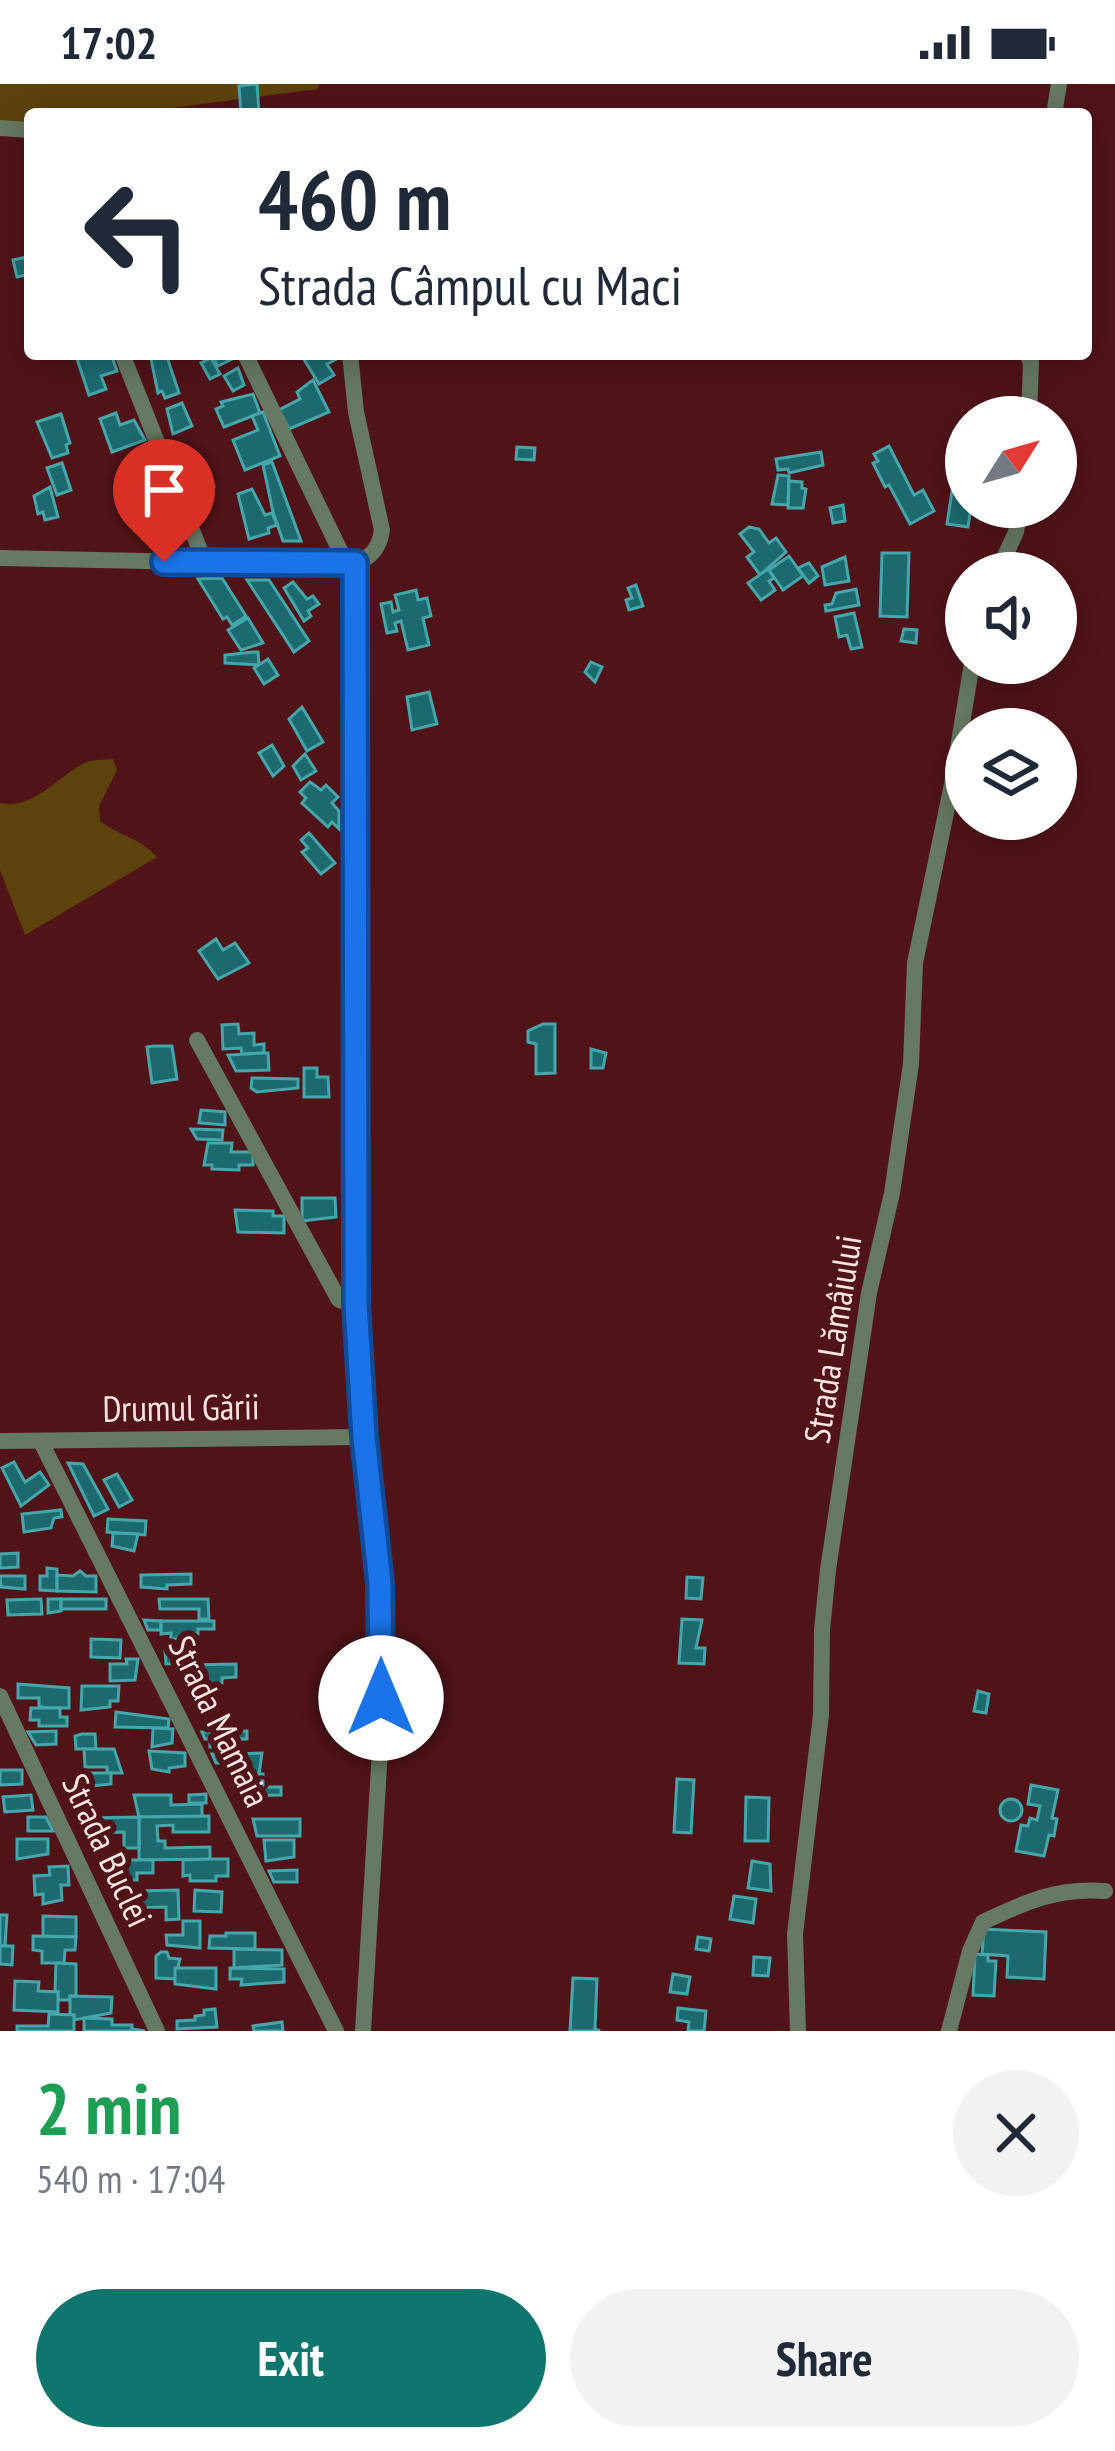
<!DOCTYPE html>
<meta charset="utf-8">
<style>
:root{--surface:#fff;--page:#f2f2f3;--text:#1f2937;--muted:#747a83;--accent:#0f766e}
body{margin:0;font-family:"PT Sans Narrow",sans-serif;background:var(--page);color:var(--text);height:100vh;display:flex;flex-direction:column;font-size:45px;white-space:nowrap}
*{box-sizing:border-box;margin:0}
p{font-size:39px;color:var(--muted)}
.icon{flex:none;width:66px;height:66px;fill:none;stroke:currentColor;stroke-width:2;stroke-linecap:round;stroke-linejoin:round}
.map{position:relative;height:1947px;overflow:hidden}
.panel{display:flex;flex-direction:column;background:var(--surface);flex:1}
.panel>*{flex:none}
.top-card{position:absolute;left:24px;top:24px;width:1068px;height:252px;border-radius:12px;box-shadow:0 6px 30px #0003;background:#fff;color:var(--text);overflow:hidden}
.needle{width:78px;rotate:53deg}
.buttons{position:absolute;left:945px;top:312px;display:grid;gap:24px}
.buttons a{display:grid;place-items:center;width:132px;height:132px;border-radius:50%;background:var(--surface);box-shadow:0 6px 30px #0003;font-size:60px}
.pin{position:absolute;display:grid;place-items:center;width:102px;height:102px;color:#fff;margin:-123px -51px;border-radius:50% 50% 50% 0;rotate:-45deg;box-shadow:0 0 12px #0007}
.pin .icon{rotate:45deg}
.me{position:absolute;width:132px;margin:-66px;rotate:0deg;stroke-linejoin:round;filter:drop-shadow(0 0 9px #0008)}
.turn{display:flex;align-items:center;gap:42px;height:252px;padding:0 36px;font-size:54px}
.turn .icon{width:156px;height:156px;stroke-width:2.5}
.turn b{display:block;font-size:84px;line-height:102px}
.round{display:grid;place-items:center;flex:none;width:126px;height:126px;border-radius:63px;background:var(--page)}
.overview{display:flex;align-items:center;justify-content:space-between;height:204px;padding:0 36px}
h1{font-size:72px;font-weight:700;line-height:90px;color:#1e9e55}
.primary-button{display:flex;gap:24px;margin-top:auto;padding:24px 36px}
.primary-button a{flex:1;height:138px;border-radius:72px;background:var(--accent);color:#fff;font-size:48px;font-weight:700;line-height:138px;text-align:center}
.primary-button a+a{background:var(--page);color:var(--text)}
.status{display:flex;justify-content:space-between;align-items:center;height:84px;padding:0 60px;background:var(--surface);direction:ltr}
.status svg{height:33px;fill:currentColor}
.map>svg:first-child{display:block}
.green{fill:#5d420b}
.building{fill:#1c6a6e;stroke:#45a7ac;stroke-width:3}
.lines{fill:none;stroke-linecap:round;stroke-linejoin:round}
.street{stroke:#667962;stroke-width:16}
.route-casing{stroke:#114b97;stroke-width:30}
.route{stroke:#1a73e8;stroke-width:21}
.labels{text-anchor:middle;dominant-baseline:central;stroke-width:12;stroke-linejoin:round;paint-order:stroke}
.street-label{font-size:36px;fill:#fee5e4;stroke:#501318}
</style>
<div class="status"><b>17:02</b><svg viewBox="0 0 49 12"><path d="M0 12V9h3v3zM5 12V6h3v6zM10 12V3h3v9zM15 12V0h3v12zM26 1h20v11H26zM47 4h2v5h-2z"/></svg></div>
<div class="map">
<svg width="1115" height="1947" viewBox="0 0 1115 1947">
<rect width="100%" height="100%" fill="#501318"/>
<g class="green">
<polygon points="0,0 319,0 318,5 125,30 30,30 30,38 0,37"/>
<path d="M113 675 117 686 99 722 100 737C120 752 140 754 157 773L25 851 0 786V719C32 727 58 692 85 679 93 675 104 676 113 675Z"/>
</g>
<g class="building">
<polygon points="257,0 259,30 241,30 239,2"/>
<polygon points="27,173 30,190 17,193 13,176"/>
<polygon points="91,270 111,270 117,287 101,292 106,305 89,311 77,275"/>
<polygon points="150,270 166,270 179,309 165,314 162,307 158,309"/>
<polygon points="211,270 232,270 234,274 218,282"/>
<polygon points="306,270 331,270 335,276 327,280 334,291 319,300 302,272"/>
<polygon points="211,274 220,290 210,295 201,279"/>
<polygon points="238,284 244,301 233,307 224,292"/>
<polygon points="313,296 329,328 289,345 279,326 300,315 297,308"/>
<polygon points="253,310 260,329 224,343 216,325 223,322 221,318"/>
<polygon points="182,319 192,342 173,350 167,325"/>
<polygon points="263,328 280,372 245,386 233,356 258,346 252,332"/>
<polygon points="116,329 120,341 134,336 145,356 112,368 100,335"/>
<polygon points="61,330 70,359 66,361 68,369 52,374 37,338"/>
<polygon points="889,362 914,411 923,406 934,427 910,440 889,401 885,403 873,379 878,377 874,370"/>
<polygon points="517,363 535,364 534,376 516,375"/>
<polygon points="821,368 823,381 789,389 788,385 778,386 776,375"/>
<polygon points="272,378 297,446 301,457 283,457 273,428 263,381"/>
<polygon points="62,379 71,406 57,411 47,384"/>
<polygon points="206,381 214,403 197,410 188,388"/>
<polygon points="778,391 789,392 788,421 772,420"/>
<polygon points="159,393 164,406 132,414 128,403"/>
<polygon points="954,394 966,396 966,423 971,423 968,443 947,440"/>
<polygon points="789,397 802,398 802,404 806,405 803,424 788,424"/>
<polygon points="50,403 58,433 45,436 43,428 38,430 34,412"/>
<polygon points="252,405 265,431 272,429 277,441 268,444 269,449 249,455 238,410"/>
<circle cx="150" cy="429" r="10"/>
<polygon points="843,421 845,437 833,439 830,424"/>
<polygon points="749,443 759,445 769,459 776,454 786,468 760,491 747,473 754,468 740,450"/>
<polygon points="882,469 909,469 907,533 880,532"/>
<polygon points="789,472 803,492 783,506 769,486"/>
<polygon points="845,473 849,497 825,501 822,483"/>
<polygon points="809,479 818,492 809,499 798,484"/>
<polygon points="768,485 774,494 769,497 775,506 761,516 748,499"/>
<polygon points="222,494 246,532 232,541 227,533 223,535 198,495"/>
<polygon points="247,496 269,496 309,557 294,568"/>
<polygon points="293,498 307,515 313,512 319,520 308,527 311,532 304,537 284,504"/>
<polygon points="636,501 643,522 629,526 626,516 632,514 628,504"/>
<polygon points="856,505 859,521 826,527 825,521 832,520 836,509"/>
<polygon points="416,506 418,516 427,514 431,532 423,534 429,561 408,566 401,537 395,539 397,547 387,549 381,520 391,518 393,528 399,526 395,511"/>
<polygon points="854,529 862,563 851,565 847,551 839,553 835,533"/>
<polygon points="248,534 263,559 241,566 228,546"/>
<polygon points="904,545 917,546 916,559 901,557"/>
<polygon points="253,568 258,568 259,581 225,579 225,571"/>
<polygon points="268,575 278,591 264,600 254,584"/>
<polygon points="591,578 602,583 595,598 585,588"/>
<polygon points="429,608 437,640 412,646 407,613"/>
<polygon points="302,623 323,658 307,667 289,635"/>
<polygon points="272,661 284,682 273,692 259,669"/>
<polygon points="305,670 316,687 301,696 293,682"/>
<polygon points="310,698 321,706 326,701 338,713 332,719 339,727 339,745 332,738 328,743 302,719 306,714 300,708"/>
<polygon points="309,749 335,779 321,790 302,768 308,764 301,756"/>
<polygon points="216,855 223,866 235,859 249,879 218,895 199,867"/>
<polygon points="238,940 239,950 254,949 254,961 264,960 264,969 242,970 241,964 223,965 222,941"/>
<polygon points="543,940 555,940 555,989 536,990 536,960 528,958 528,947"/>
<polygon points="154,962 172,962 177,995 152,999 147,963"/>
<polygon points="591,965 606,969 603,984 591,984"/>
<polygon points="264,969 268,969 269,986 236,987 228,971"/>
<polygon points="304,984 317,984 317,993 328,993 329,1013 304,1013"/>
<polygon points="252,994 298,995 298,1004 257,1008 251,1004"/>
<polygon points="201,1026 225,1028 225,1041 199,1039"/>
<polygon points="191,1045 223,1046 222,1056 197,1055"/>
<polygon points="208,1059 232,1059 231,1068 253,1068 253,1081 239,1081 239,1086 212,1085 212,1081 204,1081"/>
<polygon points="302,1114 335,1114 336,1133 302,1137"/>
<polygon points="235,1126 273,1127 273,1132 284,1132 284,1149 238,1148"/>
<polygon points="14,1378 25,1398 40,1388 49,1401 21,1422 2,1384"/>
<polygon points="68,1379 83,1380 108,1425 94,1432"/>
<polygon points="117,1390 132,1416 119,1423 104,1396"/>
<polygon points="61,1426 62,1433 54,1434 51,1444 24,1448 22,1430"/>
<polygon points="108,1435 146,1437 145,1451 107,1448"/>
<polygon points="113,1449 138,1450 134,1467 112,1462"/>
<polygon points="18,1469 18,1483 0,1484 0,1470"/>
<polygon points="47,1484 57,1485 57,1507 40,1506 40,1492 47,1492"/>
<polygon points="80,1487 86,1492 96,1492 96,1508 57,1507 57,1491 73,1492"/>
<polygon points="191,1490 191,1500 167,1501 167,1505 141,1503 141,1491"/>
<polygon points="0,1492 25,1492 25,1505 1,1503"/>
<polygon points="687,1493 703,1494 701,1515 686,1514"/>
<polygon points="41,1515 42,1530 8,1531 7,1516"/>
<polygon points="48,1515 61,1515 61,1527 48,1529"/>
<rect x="61" y="1515" width="45" height="10"/>
<polygon points="159,1515 208,1515 209,1535 199,1535 199,1525 160,1525"/>
<polygon points="682,1535 702,1536 696,1564 705,1564 704,1580 679,1579"/>
<polygon points="144,1536 161,1537 161,1546 148,1546"/>
<polygon points="161,1537 214,1537 214,1545 198,1545 198,1550 191,1550 191,1555 171,1555 171,1549 161,1550"/>
<polygon points="91,1555 121,1556 120,1574 91,1573"/>
<polygon points="193,1564 193,1579 166,1580 165,1566"/>
<polygon points="126,1575 138,1575 135,1596 110,1597 110,1580 127,1580"/>
<polygon points="236,1580 236,1593 222,1594 222,1599 198,1600 197,1595 188,1595 185,1591 185,1581"/>
<polygon points="18,1600 69,1604 69,1624 46,1624 39,1622 39,1614 18,1614"/>
<polygon points="82,1602 119,1602 118,1617 110,1617 110,1623 81,1626"/>
<polygon points="978,1607 989,1610 986,1629 974,1627"/>
<polygon points="31,1624 60,1624 60,1633 67,1633 67,1642 39,1642 39,1636 30,1636"/>
<polygon points="116,1628 169,1635 168,1644 115,1643"/>
<polygon points="153,1644 173,1645 172,1659 152,1663"/>
<polygon points="56,1647 56,1660 36,1661 28,1648"/>
<polygon points="247,1647 247,1655 232,1655 232,1660 223,1663 210,1663 210,1655 205,1655 202,1648"/>
<polygon points="82,1650 95,1650 96,1665 76,1665 75,1652"/>
<polygon points="84,1665 114,1665 122,1689 107,1689 107,1683 85,1683"/>
<polygon points="149,1667 185,1669 185,1682 169,1684 169,1688 152,1685"/>
<polygon points="262,1669 259,1690 244,1691 244,1683 235,1682 234,1670"/>
<polygon points="212,1670 230,1670 230,1679 216,1679"/>
<polygon points="0,1686 22,1686 22,1700 0,1701"/>
<polygon points="81,1689 111,1689 111,1700 81,1703"/>
<polygon points="259,1690 263,1690 263,1703 281,1703 281,1711 246,1712 246,1691"/>
<polygon points="677,1695 694,1696 691,1749 674,1748"/>
<polygon points="1031,1701 1058,1706 1052,1734 1057,1735 1054,1752 1049,1751 1044,1772 1016,1767 1021,1741 1028,1742 1030,1734 1037,1736 1040,1722 1028,1720"/>
<polygon points="31,1711 33,1726 5,1728 3,1713"/>
<polygon points="134,1711 171,1711 171,1721 202,1720 202,1733 139,1733"/>
<polygon points="189,1711 206,1710 206,1719 189,1719"/>
<polygon points="746,1713 769,1714 768,1757 745,1757"/>
<circle cx="1011" cy="1726" r="11"/>
<polygon points="209,1732 209,1748 173,1748 173,1741 157,1742 158,1757 165,1757 165,1764 210,1763 210,1775 139,1776 139,1733"/>
<polygon points="28,1733 46,1733 53,1747 28,1747"/>
<polygon points="139,1733 139,1764 124,1764 124,1748 85,1749 85,1734"/>
<polygon points="253,1735 300,1735 300,1752 257,1752"/>
<polygon points="17,1755 48,1755 48,1770 17,1775"/>
<polygon points="264,1756 294,1756 294,1773 266,1777"/>
<polygon points="210,1775 228,1775 228,1792 216,1792 216,1797 190,1797 190,1791 183,1792 183,1776"/>
<polygon points="101,1776 153,1776 153,1789 137,1789 137,1796 124,1796 123,1788 101,1788"/>
<polygon points="752,1777 770,1780 771,1807 748,1804"/>
<polygon points="68,1782 69,1801 61,1801 62,1816 43,1820 43,1810 35,1811 34,1792 50,1791 49,1783"/>
<polygon points="297,1786 297,1798 274,1798 269,1787"/>
<polygon points="178,1806 179,1835 166,1836 166,1823 135,1824 135,1807"/>
<polygon points="195,1806 222,1808 221,1828 194,1827"/>
<polygon points="734,1812 756,1815 753,1839 730,1835"/>
<polygon points="0,1831 7,1831 5,1862 0,1862"/>
<polygon points="43,1832 76,1833 76,1853 43,1852"/>
<polygon points="183,1837 200,1837 200,1864 167,1861 166,1851 183,1851"/>
<polygon points="984,1845 1046,1848 1044,1895 1007,1893 1008,1872 982,1870"/>
<polygon points="226,1849 255,1849 255,1865 209,1864 210,1852 226,1852"/>
<polygon points="33,1852 76,1853 75,1866 65,1866 64,1879 42,1879 42,1867 33,1866"/>
<polygon points="698,1853 711,1855 709,1867 696,1865"/>
<polygon points="0,1862 13,1862 12,1881 0,1880"/>
<polygon points="234,1865 282,1866 282,1881 234,1884"/>
<polygon points="161,1868 167,1868 169,1874 180,1875 175,1895 156,1894 156,1872"/>
<polygon points="975,1870 988,1871 988,1877 996,1877 994,1912 973,1911"/>
<polygon points="754,1873 770,1874 768,1892 753,1891"/>
<polygon points="56,1879 76,1880 76,1912 70,1912 70,1916 58,1916 58,1908 55,1908"/>
<polygon points="175,1884 216,1884 216,1905 175,1900"/>
<polygon points="230,1884 284,1885 284,1898 241,1901 242,1895 230,1895"/>
<polygon points="673,1890 690,1893 687,1910 670,1908"/>
<polygon points="573,1894 597,1895 595,1945 600,1947 570,1947"/>
<polygon points="15,1897 39,1898 38,1907 58,1908 58,1928 14,1926"/>
<polygon points="70,1912 112,1913 111,1929 74,1936 74,1931 70,1931"/>
<polygon points="678,1924 706,1927 704,1947 688,1947 689,1938 677,1936"/>
<polygon points="215,1925 217,1943 177,1945 177,1937 195,1936 195,1932 204,1931 204,1926"/>
<polygon points="49,1930 74,1931 74,1947 17,1947 17,1942 48,1942"/>
<polygon points="84,1934 112,1935 112,1941 132,1941 132,1945 145,1947 84,1947"/>
<polygon points="282,1938 283,1947 254,1947 253,1942"/>
</g>
<g class="lines">
<g class="street">
<polyline points="1054,30 1059,0"/>
<polyline points="0,44 30,46"/>
<polyline points="122,270 205,479"/>
<polyline points="245,270 347,481"/>
<polyline points="1027,270 1031,279 1029,333"/>
<path d="M0 474 347 481C367 477 379 468 382 446L356 328 350 270"/>
<polyline points="355,479 356,1220 381,1551 380,1666 363,1947"/>
<polyline points="997,489 1016,448 1020,423"/>
<polyline points="197,956 339,1216 356,1220"/>
<polyline points="0,1357 364,1353"/>
<polyline points="41,1358 336,1947"/>
<polyline points="0,1612 157,1947"/>
<polyline points="798,1947 795,1850 821,1631 822,1546 828,1486 869,1209 892,1109 911,980 915,879 952,700 972,579"/>
<path d="M949 1947 970 1867 983 1838C1025 1818 1058 1803 1105 1807"/>
</g>
</g>
<g class="lines">
<defs>
<polyline id="route" points="164,478 355,479 356,1220 364,1353 380,1499 381,1614"/>
</defs>
<use href="#route" class="route-casing"/>
<use href="#route" class="route"/>
</g>
<g class="labels">
<g class="street-label">
<text transform="translate(832 1255) rotate(-81)">Strada Lămâiului</text>
<text transform="translate(181 1323) rotate(-1)">Drumul Gării</text>
<text transform="translate(220 1637) rotate(64)">Strada Mamaia</text>
<text transform="translate(108 1766) rotate(65)">Strada Buclei</text>
</g>
</g>
</svg>
<div class="buttons">
<a><svg class="needle" viewBox="-14 -14 28 28"><path d="M0-13l5 13h-10z" fill="#e53935"/><path d="M0 13l5-13h-10z" fill="#747a83"/></svg></a>
<a><svg class="icon" aria-label="sound" viewBox="0 0 24 24"><path d="M4 9h4l5-4v14l-5-4H4zM17 9q2 3 0 6"/></svg></a>
<a><svg class="icon" aria-label="layers" viewBox="0 0 24 24"><path d="M12 4l9 5-9 5-9-5zM3 14l9 5 9-5"/></svg></a>
</div>
<div class="pin" style="left:164px;top:478px;background:#d93025"><svg class="icon" aria-label="arrive" viewBox="0 0 24 24"><path d="M6 21V4h12l-3 4 3 4H6"/></svg></div>
<svg class="me" style="left:381px;top:1614px" viewBox="-20 -20 40 40"><circle r="19" fill="#fff"/><path d="M0-13L10 11 0 6-10 11z" fill="#1a73e8"/></svg>
<div class="top-card">
<div class="turn"><svg class="icon" aria-label="left" viewBox="0 0 24 24"><path d="M17 20v-9H6M10 6l-5 5 5 5"/></svg><div><b>460 m</b>Strada Câmpul cu Maci</div></div>
</div>
</div>
<section class="panel">
<div class="overview"><div><h1>2 min</h1><p>540 m · 17:04</p></div><a class="round"><svg class="icon" aria-label="close" viewBox="0 0 24 24"><path d="M6 6l12 12M18 6L6 18"/></svg></a></div>
<div class="primary-button"><a>Exit</a><a>Share</a></div>
</section>
